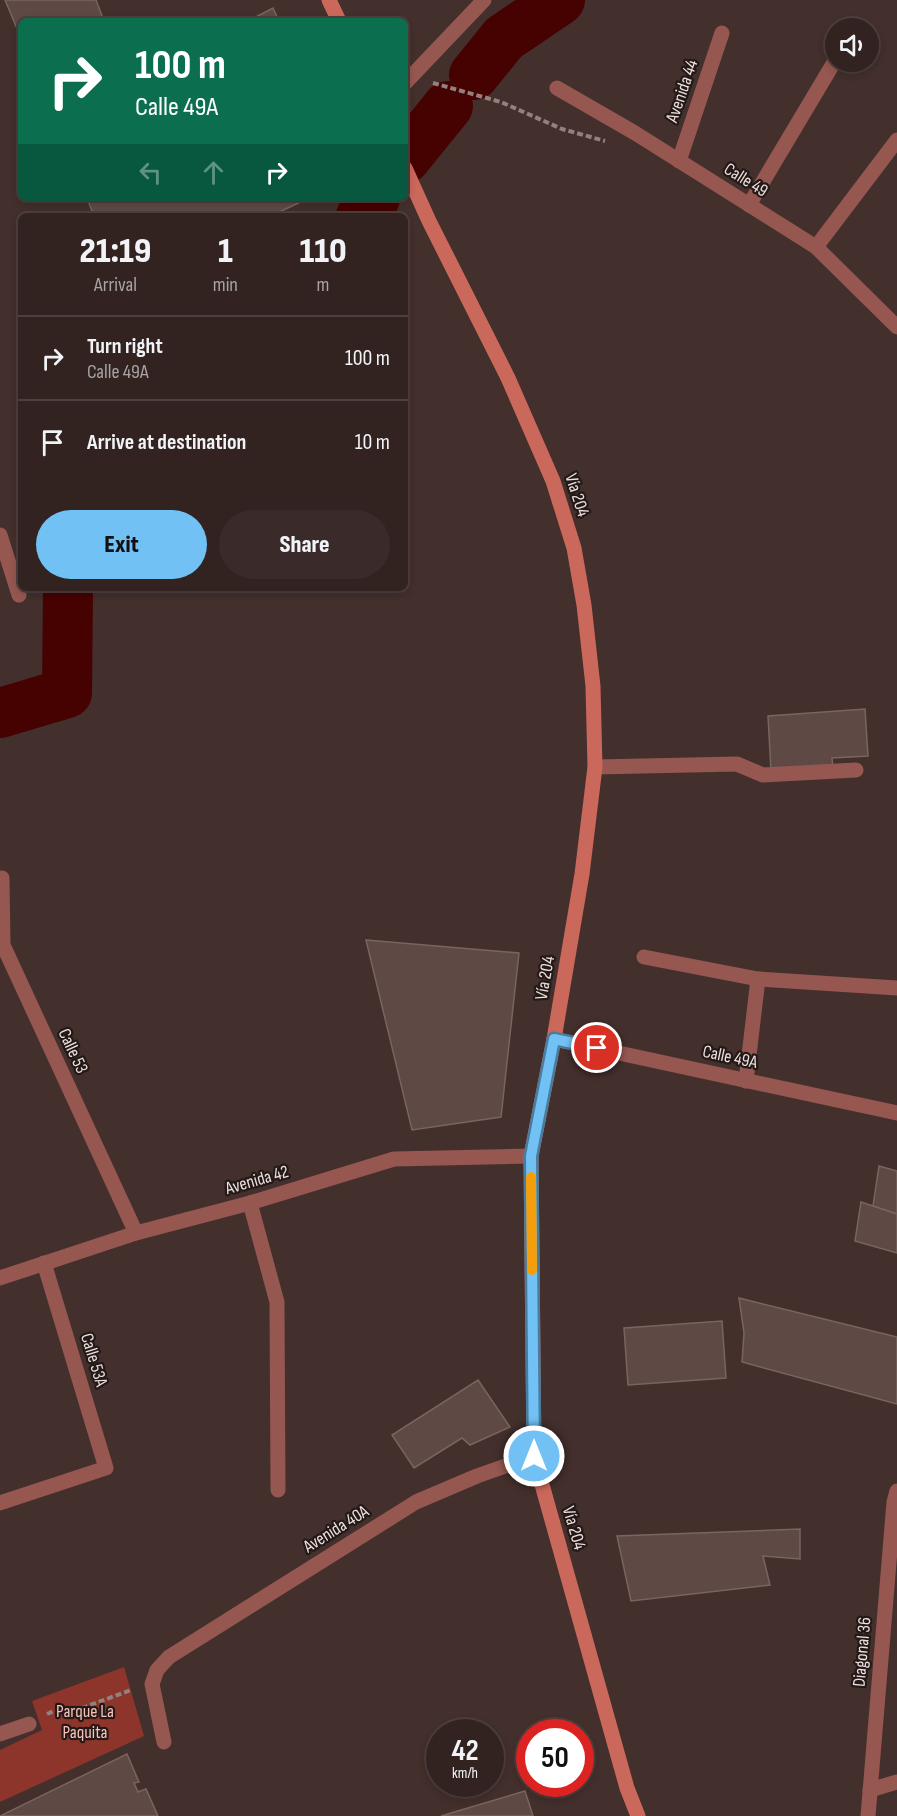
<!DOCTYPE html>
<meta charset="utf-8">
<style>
:root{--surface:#322321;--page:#3a2b2a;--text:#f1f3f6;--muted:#a8a4a5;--line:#4d403f;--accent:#71c1f5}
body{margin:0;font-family:"Sofia Sans Condensed",sans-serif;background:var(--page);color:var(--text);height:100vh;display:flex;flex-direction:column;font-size:22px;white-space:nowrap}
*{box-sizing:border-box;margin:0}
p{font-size:20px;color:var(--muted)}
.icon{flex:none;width:33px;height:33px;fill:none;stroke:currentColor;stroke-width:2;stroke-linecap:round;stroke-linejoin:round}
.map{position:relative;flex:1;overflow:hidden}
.side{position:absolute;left:18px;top:213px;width:390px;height:378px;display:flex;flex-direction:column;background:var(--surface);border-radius:9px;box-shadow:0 3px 9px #0003,0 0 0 2px var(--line)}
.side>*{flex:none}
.banner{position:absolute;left:18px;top:18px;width:390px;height:183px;border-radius:9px;box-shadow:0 3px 9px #0003,0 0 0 2px var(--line);background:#0b6e4f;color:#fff;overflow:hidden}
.fabs{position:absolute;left:825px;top:18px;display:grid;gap:12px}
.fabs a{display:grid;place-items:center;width:54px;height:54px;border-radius:50%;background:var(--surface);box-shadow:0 3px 9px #0003,0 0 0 2px var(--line);font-size:30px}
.speed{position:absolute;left:426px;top:1719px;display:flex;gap:12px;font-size:30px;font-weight:700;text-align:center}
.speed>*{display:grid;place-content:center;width:78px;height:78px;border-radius:50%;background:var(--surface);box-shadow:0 3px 9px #0003,0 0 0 2px var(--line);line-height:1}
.speed small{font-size:15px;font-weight:400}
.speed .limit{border:9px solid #d22;background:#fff;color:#111}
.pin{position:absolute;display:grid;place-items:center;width:51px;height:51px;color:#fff;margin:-26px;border:3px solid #fff;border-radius:50%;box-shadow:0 2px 6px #0007}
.me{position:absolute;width:66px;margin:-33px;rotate:0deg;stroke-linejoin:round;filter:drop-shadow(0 0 4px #0008)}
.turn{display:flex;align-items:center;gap:21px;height:126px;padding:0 18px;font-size:27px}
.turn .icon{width:78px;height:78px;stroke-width:2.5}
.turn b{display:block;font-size:42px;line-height:51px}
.lanes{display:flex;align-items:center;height:57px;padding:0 18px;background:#0003;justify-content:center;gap:30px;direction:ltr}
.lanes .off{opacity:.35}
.eta{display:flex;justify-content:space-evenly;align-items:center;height:102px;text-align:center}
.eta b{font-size:36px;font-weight:800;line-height:42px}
.cta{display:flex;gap:12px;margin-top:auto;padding:12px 18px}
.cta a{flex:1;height:69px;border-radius:36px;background:var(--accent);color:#111;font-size:24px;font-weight:800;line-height:69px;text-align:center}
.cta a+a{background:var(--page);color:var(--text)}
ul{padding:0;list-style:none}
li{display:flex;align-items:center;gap:18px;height:84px;padding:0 18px;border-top:2px solid var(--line)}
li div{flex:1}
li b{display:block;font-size:22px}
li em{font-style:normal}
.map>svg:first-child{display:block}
.green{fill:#8e352b}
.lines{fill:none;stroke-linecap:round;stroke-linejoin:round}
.river{stroke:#460101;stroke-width:50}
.building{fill:#5e4945;stroke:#7b6460;stroke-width:1.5}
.path{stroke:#92817e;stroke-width:4;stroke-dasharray:6 3;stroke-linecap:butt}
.service{stroke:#95574f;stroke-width:15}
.minor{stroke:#95574f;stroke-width:15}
.secondary{stroke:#ca685b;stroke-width:15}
.route-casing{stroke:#497d9f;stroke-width:15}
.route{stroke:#71c1f5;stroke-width:10}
.slow{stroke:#f59e0b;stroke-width:10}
.labels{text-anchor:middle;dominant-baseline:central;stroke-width:4.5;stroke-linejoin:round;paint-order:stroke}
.street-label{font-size:18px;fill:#eddfdd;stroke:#231a18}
.park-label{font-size:18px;fill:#f8c2ba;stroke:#231a18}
</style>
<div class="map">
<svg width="897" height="1816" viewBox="0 0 897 1816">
<rect width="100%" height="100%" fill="#432f2c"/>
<polygon class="green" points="124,1667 144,1736 0,1802 0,1750 42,1730 32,1701"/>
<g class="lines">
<g class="river">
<polyline points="474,75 504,38 560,0"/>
<polyline points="405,159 448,106"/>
<polyline points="361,216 375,198"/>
<polyline points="0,713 67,693 68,588"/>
</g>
</g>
<g class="building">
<polygon points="5,0 96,0 104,21 21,21 21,38"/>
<polygon points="273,8 279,21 248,21"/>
<polygon points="87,198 309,198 271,216 94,216"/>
<polygon points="865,709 868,756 832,758 833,767 771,771 768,716"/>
<polygon points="366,940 519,953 501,1117 412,1130"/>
<polygon points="879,1166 897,1171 897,1214 873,1206"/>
<polygon points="861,1202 897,1214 897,1253 855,1241"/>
<polygon points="739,1298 897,1337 897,1404 742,1362 744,1333"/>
<polygon points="722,1321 726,1378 628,1385 624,1328"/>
<polygon points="478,1380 510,1427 470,1445 462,1438 414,1468 392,1435"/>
<polygon points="800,1529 800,1559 763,1556 770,1585 631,1601 617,1536"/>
<polygon points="127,1754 139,1782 134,1783 138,1792 146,1789 158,1816 0,1816"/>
<polygon points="525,1791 533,1816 441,1816"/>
</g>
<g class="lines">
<g class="path">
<polyline points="433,83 501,102 562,129 605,141"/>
<polyline points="47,1714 54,1711 74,1711 131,1690"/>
</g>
<g class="service">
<polyline points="854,28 856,25"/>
<polyline points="679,161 722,33"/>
<polyline points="749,205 836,59"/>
<polyline points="816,247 897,140"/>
<polyline points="595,767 737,764 763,775 856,770"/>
<polyline points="644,957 758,979 746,1081"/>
<polyline points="758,979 897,988"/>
</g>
<g class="minor">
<polyline points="405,83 484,0"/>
<polyline points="557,88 635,133 816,247 897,327"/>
<polyline points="0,535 19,595"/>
<polyline points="2,878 3,945 136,1233"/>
<polyline points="554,1039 897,1113"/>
<polyline points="250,1203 277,1302 278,1490"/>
<polyline points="0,1278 136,1233 250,1203 394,1159 531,1156"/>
<polyline points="0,1503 106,1468 44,1263"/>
<polyline points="0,1734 29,1724"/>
<polyline points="164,1742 152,1684 157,1670 169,1657 416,1502 477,1476 534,1456"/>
<polyline points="870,1790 897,1782"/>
<polyline points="868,1816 894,1502 897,1491"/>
</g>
<g class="secondary">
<polyline points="329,0 339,21"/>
<polyline points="405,168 429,221 508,378 553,481 574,548 584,605 593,686 595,767 582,874 554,1039 531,1156 534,1456 627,1788 638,1816"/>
</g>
</g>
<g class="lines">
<defs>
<polyline id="route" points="534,1456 531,1156 554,1039 597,1048"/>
</defs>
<use href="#route" class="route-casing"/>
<use href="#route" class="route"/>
<polyline class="slow" points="531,1177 532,1270"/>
</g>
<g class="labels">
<g class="street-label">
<text transform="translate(682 91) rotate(-71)">Avenida 44</text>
<text transform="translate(746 180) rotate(32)">Calle 49</text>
<text transform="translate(577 495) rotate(72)">Vía 204</text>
<text transform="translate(545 978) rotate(-80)">Vía 204</text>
<text transform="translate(73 1051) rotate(65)">Calle 53</text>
<text transform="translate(730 1057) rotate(12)">Calle 49A</text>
<text transform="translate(257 1180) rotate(-16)">Avenida 42</text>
<text transform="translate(94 1360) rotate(73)">Calle 53A</text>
<text transform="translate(574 1528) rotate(74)">Vía 204</text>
<text transform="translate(336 1529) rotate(-32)">Avenida 40A</text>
<text transform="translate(862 1652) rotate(-85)">Diagonal 36</text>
</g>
<g class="park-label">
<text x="85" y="1711">Parque La<tspan x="85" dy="21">Paquita</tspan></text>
</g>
</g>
</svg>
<div class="fabs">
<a><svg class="icon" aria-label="sound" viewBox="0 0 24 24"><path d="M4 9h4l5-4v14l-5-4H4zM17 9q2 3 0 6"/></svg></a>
</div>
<div class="speed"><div>42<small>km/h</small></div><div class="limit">50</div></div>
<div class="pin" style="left:597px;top:1048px;background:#d93025"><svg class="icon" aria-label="arrive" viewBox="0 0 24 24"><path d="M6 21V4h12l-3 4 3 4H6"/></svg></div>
<svg class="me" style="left:534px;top:1456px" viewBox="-20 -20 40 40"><circle r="17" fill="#71c1f5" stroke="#fff" stroke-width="3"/><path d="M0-11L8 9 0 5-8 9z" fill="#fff"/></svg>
<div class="banner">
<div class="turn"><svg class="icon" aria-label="right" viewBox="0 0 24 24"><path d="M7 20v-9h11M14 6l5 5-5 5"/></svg><div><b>100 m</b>Calle 49A</div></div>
<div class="lanes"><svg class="icon off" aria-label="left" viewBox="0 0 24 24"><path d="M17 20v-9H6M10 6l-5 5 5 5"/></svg><svg class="icon off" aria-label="ahead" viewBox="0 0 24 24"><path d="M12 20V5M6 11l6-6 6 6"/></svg><svg class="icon" aria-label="right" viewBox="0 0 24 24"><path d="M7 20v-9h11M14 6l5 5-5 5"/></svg></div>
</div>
<section class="side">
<div class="eta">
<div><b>21:19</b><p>Arrival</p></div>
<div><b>1</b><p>min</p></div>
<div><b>110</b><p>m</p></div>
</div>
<ul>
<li><svg class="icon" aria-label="right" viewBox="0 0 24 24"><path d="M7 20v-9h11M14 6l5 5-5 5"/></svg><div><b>Turn right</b><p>Calle 49A</p></div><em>100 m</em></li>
<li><svg class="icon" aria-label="arrive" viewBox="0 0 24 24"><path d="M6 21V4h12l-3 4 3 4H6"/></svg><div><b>Arrive at destination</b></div><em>10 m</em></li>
</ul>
<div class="cta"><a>Exit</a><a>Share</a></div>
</section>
</div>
